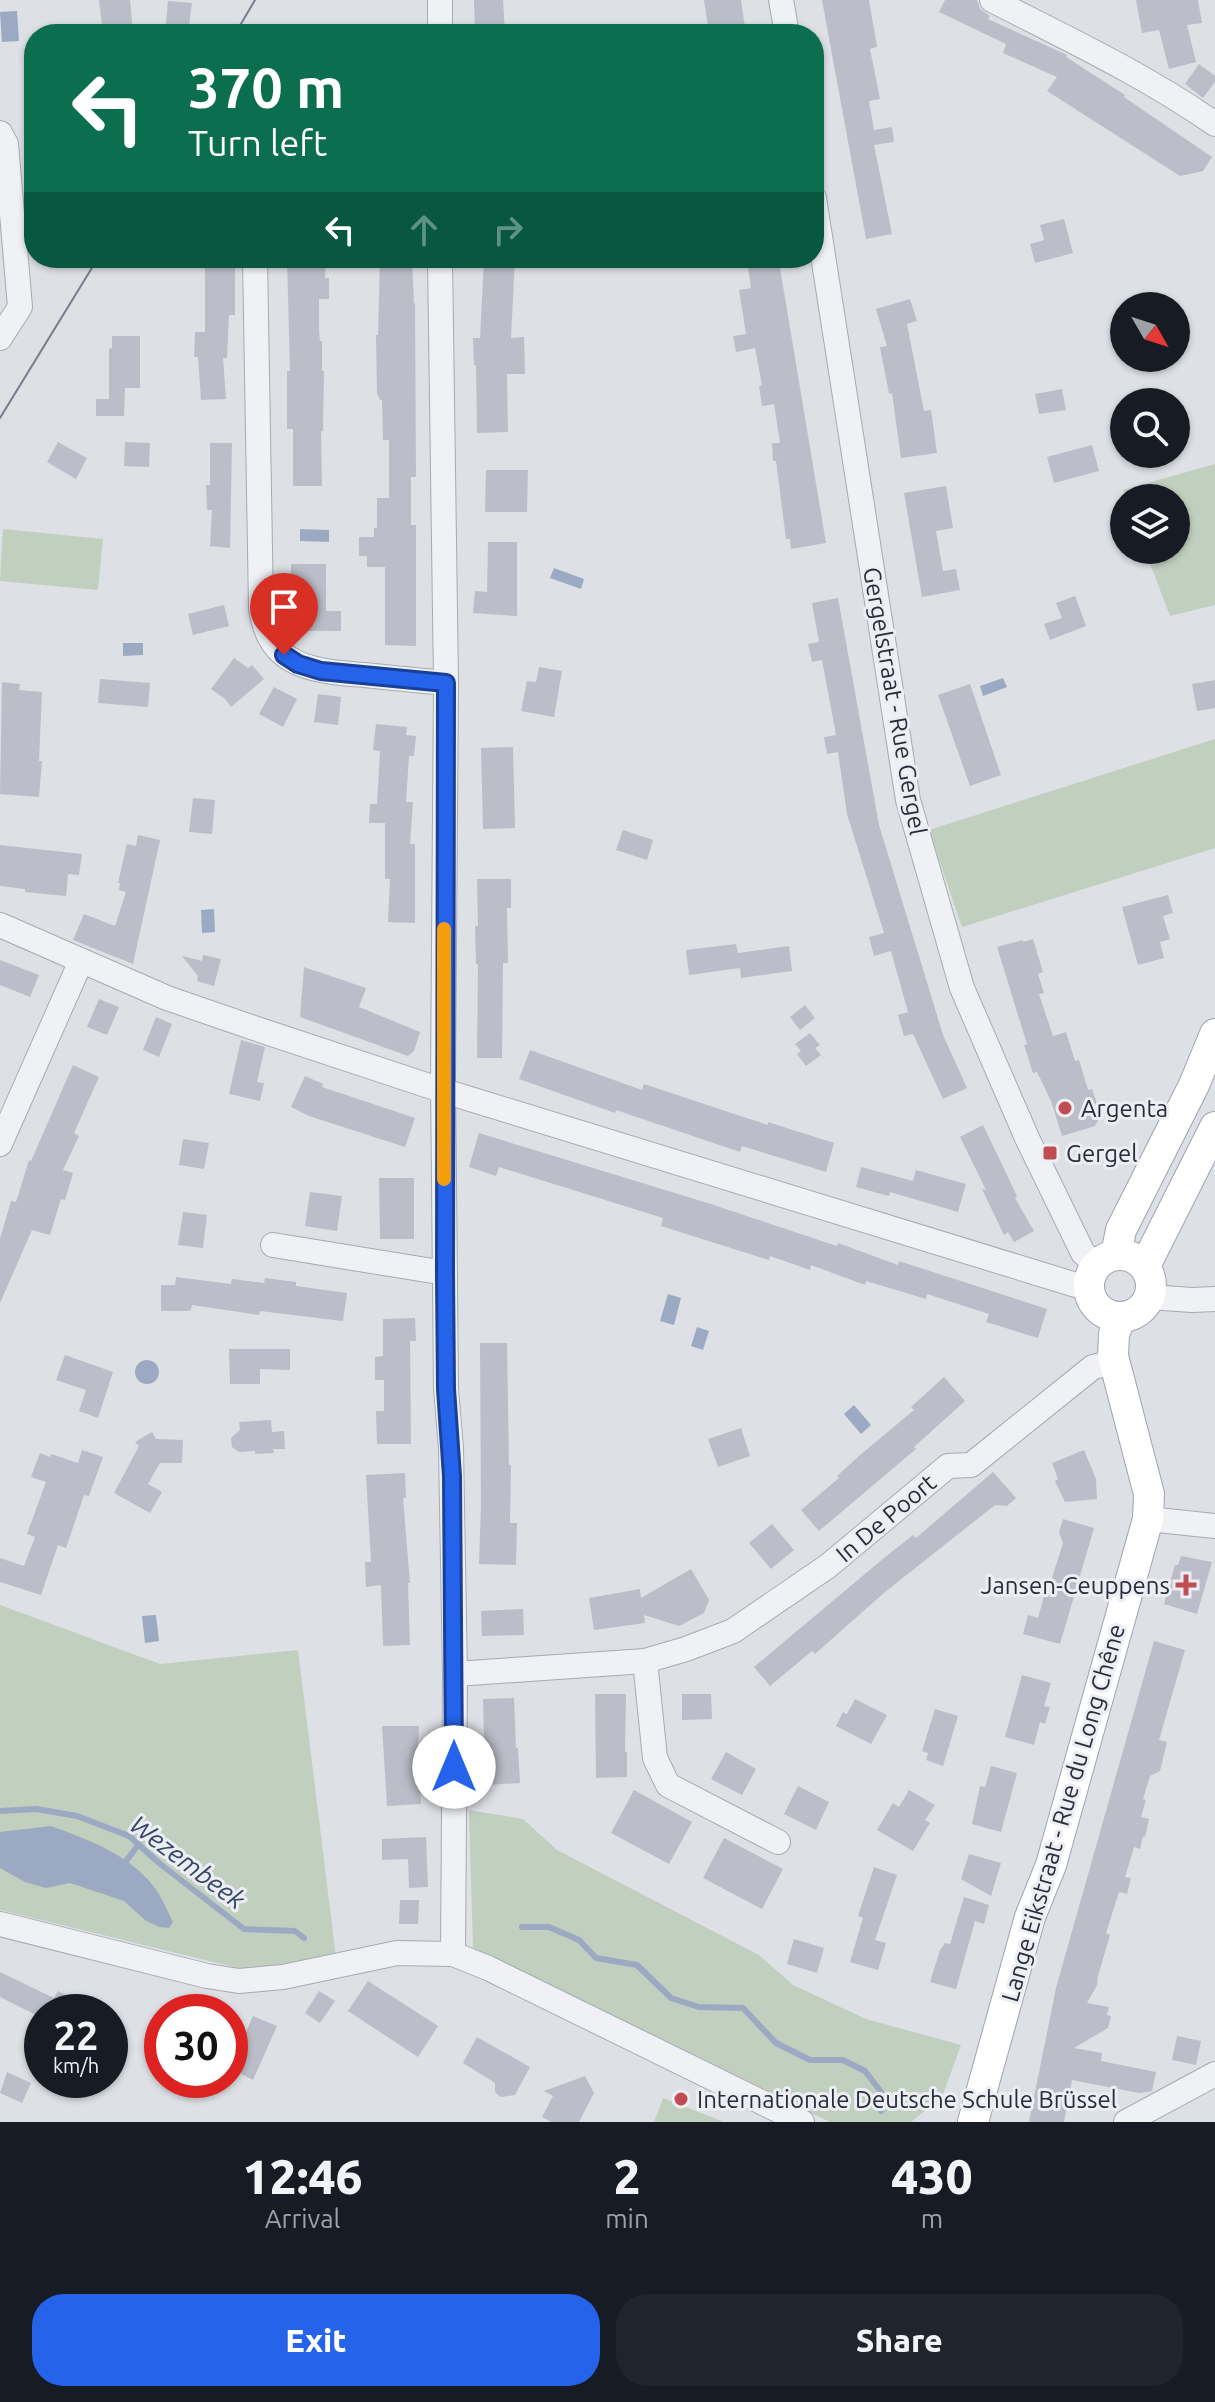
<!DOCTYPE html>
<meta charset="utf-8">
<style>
:root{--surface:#171b24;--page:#20242c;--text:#f1f3f6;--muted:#9ea1a6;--accent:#2563eb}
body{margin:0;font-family:Ubuntu,sans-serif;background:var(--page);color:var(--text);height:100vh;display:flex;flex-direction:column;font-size:30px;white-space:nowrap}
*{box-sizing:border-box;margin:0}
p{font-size:26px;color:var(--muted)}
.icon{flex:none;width:44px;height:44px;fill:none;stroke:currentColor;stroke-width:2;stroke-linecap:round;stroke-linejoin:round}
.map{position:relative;height:2122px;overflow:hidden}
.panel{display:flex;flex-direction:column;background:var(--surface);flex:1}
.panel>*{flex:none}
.top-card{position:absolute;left:24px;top:24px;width:800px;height:244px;border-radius:32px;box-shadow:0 2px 6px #0004;background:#0b6e4f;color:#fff;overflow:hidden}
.needle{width:52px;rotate:129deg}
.fabs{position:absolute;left:1110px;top:292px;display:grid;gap:16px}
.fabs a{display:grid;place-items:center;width:80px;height:80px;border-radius:50%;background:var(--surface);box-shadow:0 2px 6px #0004;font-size:40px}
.speed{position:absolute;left:24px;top:1994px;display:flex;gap:16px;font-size:40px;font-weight:700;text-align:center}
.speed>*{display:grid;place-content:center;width:104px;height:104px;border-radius:50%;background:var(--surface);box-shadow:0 2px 6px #0004;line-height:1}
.speed small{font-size:20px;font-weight:400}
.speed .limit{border:12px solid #d22;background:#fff;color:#111}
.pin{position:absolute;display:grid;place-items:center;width:68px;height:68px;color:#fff;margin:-82px -34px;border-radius:50% 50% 50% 0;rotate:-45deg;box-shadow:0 0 8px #0007}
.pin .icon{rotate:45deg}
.me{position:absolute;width:88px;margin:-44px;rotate:0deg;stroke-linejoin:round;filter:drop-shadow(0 0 6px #0008)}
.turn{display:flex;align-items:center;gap:28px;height:168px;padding:0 32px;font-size:36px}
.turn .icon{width:104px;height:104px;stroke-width:2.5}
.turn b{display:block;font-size:56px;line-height:68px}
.lanes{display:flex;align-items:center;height:76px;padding:0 32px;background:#0003;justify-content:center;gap:40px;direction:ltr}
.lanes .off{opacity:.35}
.eta{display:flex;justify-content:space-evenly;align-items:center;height:136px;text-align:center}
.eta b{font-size:48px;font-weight:800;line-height:56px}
.action{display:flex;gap:16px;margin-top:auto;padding:16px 32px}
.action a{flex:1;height:92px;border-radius:32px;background:var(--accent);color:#fff;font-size:32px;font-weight:800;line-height:92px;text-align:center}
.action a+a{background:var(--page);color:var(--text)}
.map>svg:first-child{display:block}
.green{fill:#c1cfbf}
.water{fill:#9baac2}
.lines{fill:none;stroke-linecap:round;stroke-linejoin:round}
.stream{stroke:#9baac2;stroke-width:6}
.building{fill:#bbbec8}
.minor-casing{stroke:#a7aab2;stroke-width:26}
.major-casing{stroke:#9ea3b0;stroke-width:32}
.minor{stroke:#eff1f4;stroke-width:24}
.major{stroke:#fff;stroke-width:30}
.tram{stroke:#787e8d;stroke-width:2}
.route-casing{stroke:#184099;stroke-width:20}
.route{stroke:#2563eb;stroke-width:14}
.slow{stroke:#f59e0b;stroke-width:14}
.poi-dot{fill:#c04d51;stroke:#eceef3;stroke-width:3}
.labels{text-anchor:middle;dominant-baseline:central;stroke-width:6;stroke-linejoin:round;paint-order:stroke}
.street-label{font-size:24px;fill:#282d3a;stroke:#eceef3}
.poi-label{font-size:24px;fill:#282d3a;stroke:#eceef3;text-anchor:start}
.water-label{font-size:26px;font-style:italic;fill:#37486a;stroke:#eceef3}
</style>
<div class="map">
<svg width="1215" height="2122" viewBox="0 0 1215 2122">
<rect width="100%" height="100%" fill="#dde0e5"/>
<g class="green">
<polygon points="1215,464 1215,605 1170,616 1145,550 1176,550 1176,498 1126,498 1123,490"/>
<polygon points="3,529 103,539 98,590 0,581"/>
<polygon points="1215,739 1215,848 962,927 929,830"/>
<polygon points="0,1605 160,1664 298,1650 336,1957 242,1969 0,1910"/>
<polygon points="469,1810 523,1819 557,1850 759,1955 793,1985 866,2019 961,2045 942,2097 911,2122 830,2122 473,1948"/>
<polygon points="663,2098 724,2122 654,2122"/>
</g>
<g class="water">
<polygon points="17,11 19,41 2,42 0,12"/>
<polygon points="300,529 329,530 329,542 300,541"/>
<polygon points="554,568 584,579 581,589 550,578"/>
<polygon points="123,643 143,643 143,655 123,656"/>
<polygon points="1003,678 1007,687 983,696 980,686"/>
<polygon points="214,909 215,932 202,933 201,910"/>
<polygon points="668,1294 681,1298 674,1325 660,1321"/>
<polygon points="697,1327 709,1331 703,1350 691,1346"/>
<circle cx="147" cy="1372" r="12"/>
<polygon points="854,1405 871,1425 861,1434 844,1414"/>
<polygon points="156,1615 159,1641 145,1643 142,1616"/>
<path d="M51 1826C89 1840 129 1854 155 1888 162 1898 167 1910 173 1922L169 1928 159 1927 145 1920 124 1901 70 1883 46 1888 25 1882 0 1868V1832Z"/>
</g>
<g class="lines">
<g class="stream">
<polyline points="0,1811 36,1809 77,1816 129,1836 159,1863 244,1929 295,1931 304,1938"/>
<polyline points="126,1861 139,1844"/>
<polyline points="522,1927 549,1927 579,1940 596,1958 637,1965 671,1998 699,2007 743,2008 776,2043 810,2060 843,2060 865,2071 881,2092 881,2111"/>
</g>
</g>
<g class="building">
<polygon points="99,0 130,0 133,34 103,34"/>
<polygon points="474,0 503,0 505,32 475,33"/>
<polygon points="704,0 741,0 746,34 709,34"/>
<polygon points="822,0 869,0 877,47 870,49 880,99 869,101 874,130 892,127 894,142 874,145 892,234 866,239"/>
<polygon points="945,0 977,0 980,9 990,16 988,19 1067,55 1066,57 1125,95 1124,97 1212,157 1203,171 1180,176 1047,91 1057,77 1003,53 1006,44 939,12"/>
<polygon points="1136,0 1198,0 1202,23 1187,25 1196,62 1169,69 1159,30 1142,33"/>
<polygon points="168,1 192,3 189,26 183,25 183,34 165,33"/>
<polygon points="1199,64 1215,76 1215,82 1203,98 1185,84"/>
<polygon points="1064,219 1073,253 1035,263 1030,244 1044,240 1040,225"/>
<polygon points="287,258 326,258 325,278 329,278 329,299 319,299 319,330 320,341 322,341 322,371 324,371 323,431 321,431 322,486 293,486 293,429 287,429 287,371 290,371"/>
<polygon points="380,258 412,258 414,303 415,303 416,477 411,477 411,525 416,525 416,646 385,645 385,567 367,567 367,556 359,556 359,537 374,537 374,528 377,528 377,498 389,498 389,440 383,440 382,400 380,400 377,393 376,335 378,335"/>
<polygon points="484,258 515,258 511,338 524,337 525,374 507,374 508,432 477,433 476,365 474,365 473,338 480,338"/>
<polygon points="779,262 826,543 791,549 790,539 786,539 776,461 773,461 772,443 780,443 774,404 762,406 759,386 762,385 755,348 736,352 733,336 746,334 739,290 751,288 748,267"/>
<polygon points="205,268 235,268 235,315 229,315 227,358 223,358 226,399 201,400 198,357 194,357 195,332 205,332"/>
<polygon points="910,299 917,321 907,324 924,411 931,410 937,453 901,458 892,393 889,394 880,347 887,346 876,309"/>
<polygon points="112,336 140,336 140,388 125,388 124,416 96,416 96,399 109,399 109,349 112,348"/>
<polygon points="1062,389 1066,410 1039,414 1035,394"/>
<polygon points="58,442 87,458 76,479 47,462"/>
<polygon points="125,442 150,443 149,467 124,466"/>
<polygon points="210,443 232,443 230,548 210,546 212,510 207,510 206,485 210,485"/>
<polygon points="1092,445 1099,471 1054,483 1047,457"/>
<polygon points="486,470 528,470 527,512 485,512"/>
<polygon points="946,486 953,528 936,531 943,571 956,569 960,590 922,597 904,493"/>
<polygon points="488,542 517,542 517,616 473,613 475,591 487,592"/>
<polygon points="291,564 326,564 326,611 341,611 341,631 304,631 304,629 300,629 300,588 291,588"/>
<polygon points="1075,596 1086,626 1050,640 1044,624 1062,618 1056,603"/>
<polygon points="838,598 879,825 943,1035 967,1088 943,1099 913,1034 904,1036 898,1015 908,1012 891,951 874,956 869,937 884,933 847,814 838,752 827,754 824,737 836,735 822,660 812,662 808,644 819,642 812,603"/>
<polygon points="224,605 229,626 193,635 188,614"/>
<polygon points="234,658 248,668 252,665 264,679 231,707 225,699 211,689"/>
<polygon points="539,667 562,671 554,717 521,711 527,681 536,682"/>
<polygon points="100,679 150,683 148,707 98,703"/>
<polygon points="1215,680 1215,708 1197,711 1192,684"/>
<polygon points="2,682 20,684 19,690 42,692 39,761 42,761 39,797 0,794"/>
<polygon points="970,684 1001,775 970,786 938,695"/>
<polygon points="274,687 297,699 283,727 259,714"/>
<polygon points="318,694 341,697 338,725 314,722"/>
<polygon points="376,724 407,727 406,735 416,736 414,756 409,756 406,802 413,802 410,844 415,844 415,923 388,922 390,879 385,879 385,823 369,823 370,804 377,804 380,751 373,750"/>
<polygon points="513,747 515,828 483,829 481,748"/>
<polygon points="193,798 215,800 212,834 189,832"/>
<polygon points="623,830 653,840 647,860 616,850"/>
<polygon points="138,835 160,840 133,964 73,940 84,914 115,926 126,892 119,890 120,883 118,883 127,844 136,846"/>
<polygon points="0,845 82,854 79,875 68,874 66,896 25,892 25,889 0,886"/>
<polygon points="477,879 511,879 511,908 507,908 508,963 503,963 502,1058 477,1058 478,964 476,964 475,926 478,926"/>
<polygon points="1168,895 1173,913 1163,916 1170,939 1160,942 1164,958 1138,965 1122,907"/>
<polygon points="1033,939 1043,972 1038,974 1044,993 1039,994 1053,1036 1066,1032 1075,1061 1079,1060 1088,1090 1092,1089 1101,1115 1095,1126 1062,1136 1051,1101 1037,1072 1033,1073 1024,1045 1027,1044 997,947 1023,940 1023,942"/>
<polygon points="736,944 738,953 789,946 792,971 741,978 740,968 689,975 686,950"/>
<polygon points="203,955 221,959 214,986 197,981 198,976 182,956 202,961"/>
<polygon points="0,960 39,975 30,997 0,985"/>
<polygon points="304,967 366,988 359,1007 420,1032 414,1051 408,1056 300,1017"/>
<polygon points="99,999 119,1007 107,1035 87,1027"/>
<polygon points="805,1005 815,1018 800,1030 790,1017"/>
<polygon points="156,1017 172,1024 159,1057 143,1050"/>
<polygon points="810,1033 820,1045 815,1048 821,1055 806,1066 797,1054 801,1051 795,1044"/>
<polygon points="241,1040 265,1047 257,1082 264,1083 260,1101 229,1094"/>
<polygon points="530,1050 642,1090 644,1084 768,1125 768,1122 834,1143 826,1172 742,1146 740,1152 616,1110 615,1113 519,1079"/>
<polygon points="73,1065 99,1077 74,1133 79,1136 63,1170 73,1173 65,1200 61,1199 50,1235 32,1230 0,1303 0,1239 11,1201 16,1202 29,1160 31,1161"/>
<polygon points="305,1076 323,1084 322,1087 415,1118 405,1147 309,1116 291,1107"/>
<polygon points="983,1125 1017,1196 1015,1198 1034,1231 1014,1242 1008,1232 1004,1235 982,1189 986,1190 960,1137"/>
<polygon points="479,1133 711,1204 837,1246 838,1243 898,1265 899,1261 1047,1309 1038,1338 986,1322 989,1314 927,1294 926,1299 866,1281 865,1285 811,1265 810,1270 770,1256 769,1260 661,1226 663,1218 499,1167 496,1176 469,1167"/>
<polygon points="183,1139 209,1143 204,1169 179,1165"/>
<polygon points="861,1167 913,1181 916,1170 966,1184 958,1212 890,1192 889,1196 856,1187"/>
<polygon points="379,1178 414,1178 414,1239 380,1239"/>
<polygon points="310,1192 342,1196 337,1231 305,1226"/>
<polygon points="183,1212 207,1215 203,1248 178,1245"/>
<polygon points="176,1277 231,1284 232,1279 264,1283 265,1278 296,1282 296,1286 347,1293 343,1321 260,1311 259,1315 192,1305 191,1310 188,1311 161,1311 161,1285 175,1285"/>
<polygon points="415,1318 416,1341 410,1341 411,1444 377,1444 376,1411 384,1411 384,1380 375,1380 375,1357 383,1356 383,1319"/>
<polygon points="480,1343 507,1343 509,1465 511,1465 510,1523 517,1523 516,1565 479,1564 481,1505"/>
<polygon points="229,1349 290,1349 290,1370 260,1369 260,1384 230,1384"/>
<polygon points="65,1355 113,1372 98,1418 79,1411 86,1390 56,1380"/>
<polygon points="944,1377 965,1401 914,1447 916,1449 819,1531 801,1510 839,1478 837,1476 859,1456 914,1410 911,1407"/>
<polygon points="271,1420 272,1432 284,1431 285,1449 273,1449 274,1453 255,1454 255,1451 239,1452 232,1447 231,1438 240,1430 239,1422"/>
<polygon points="741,1428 750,1456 718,1467 708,1439"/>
<polygon points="152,1432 156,1439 183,1440 182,1463 160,1463 148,1484 162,1492 150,1513 114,1493 139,1446 135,1442"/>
<polygon points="82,1450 103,1457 89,1496 84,1495 66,1548 58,1545 41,1595 0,1582 0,1558 24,1566 35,1537 27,1534 46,1482 31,1477 40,1453 50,1457 51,1454 78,1463"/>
<polygon points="1084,1450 1096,1479 1097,1499 1065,1502 1055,1481 1058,1479 1052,1463"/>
<polygon points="993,1472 1016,1498 1007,1506 995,1505 885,1592 815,1654 812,1651 770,1686 754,1667 884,1558 913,1535 916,1538"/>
<polygon points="405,1473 406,1498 403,1498 410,1583 408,1583 410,1645 383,1646 381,1585 366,1587 365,1562 371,1562 366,1475"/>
<polygon points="1063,1519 1094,1528 1060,1644 1023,1634 1028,1615 1038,1618 1044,1596 1046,1597 1063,1543 1059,1532"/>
<polygon points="772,1524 794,1550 771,1569 749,1543"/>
<polygon points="1181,1556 1212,1562 1197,1614 1164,1604 1175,1565 1178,1565"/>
<polygon points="691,1569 709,1600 704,1613 679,1626 644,1615 645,1623 594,1630 589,1598 640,1589 641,1598"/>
<polygon points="523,1609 524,1635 482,1636 481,1611"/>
<polygon points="1154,1641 1185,1650 1159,1740 1167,1742 1160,1771 1150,1776 1143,1799 1146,1800 1141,1817 1149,1819 1145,1837 1143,1836 1140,1849 1134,1847 1125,1877 1131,1878 1127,1894 1119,1892 1106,1933 1110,1935 1098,1976 1097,1985 1087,2003 1109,2007 1107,2015 1111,2016 1108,2028 1074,2048 1102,2053 1101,2061 1156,2072 1152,2091 1139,2093 1072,2080 1064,2122 1029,2122 1056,1988"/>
<polygon points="1022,1675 1051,1683 1044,1706 1050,1707 1045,1724 1040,1722 1034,1745 1005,1737"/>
<polygon points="595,1694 626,1694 625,1752 627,1752 627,1777 596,1778"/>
<polygon points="682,1694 711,1694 712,1719 682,1720"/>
<polygon points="514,1698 516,1748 518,1748 520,1783 485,1785 483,1699"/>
<polygon points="855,1699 887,1715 871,1744 836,1726 843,1712 847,1714"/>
<polygon points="935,1709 958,1716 943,1766 926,1760 928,1753 922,1751"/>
<polygon points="382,1726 419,1726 418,1749 421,1804 387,1806"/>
<polygon points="726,1752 756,1769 742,1795 711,1779"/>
<polygon points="991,1766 1017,1773 1001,1832 972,1824 980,1786 985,1787"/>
<polygon points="798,1786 829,1802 816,1830 784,1814"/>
<polygon points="634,1790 692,1822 669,1864 611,1833"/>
<polygon points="909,1790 935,1805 925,1820 930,1823 913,1851 877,1830 893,1803 899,1807"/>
<polygon points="426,1837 428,1887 409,1888 408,1859 382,1860 382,1839"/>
<polygon points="724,1838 783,1869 762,1909 703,1878"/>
<polygon points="969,1854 1001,1863 991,1896 961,1879"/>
<polygon points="874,1867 897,1875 875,1940 886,1943 878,1970 850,1962 863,1918 858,1916"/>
<polygon points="964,1897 989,1905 984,1924 975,1921 956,1989 930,1982 940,1950 945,1943 950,1944"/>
<polygon points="400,1900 419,1900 418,1924 399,1924"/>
<polygon points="794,1939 824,1948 817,1973 787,1964"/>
<polygon points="0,1972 54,1998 58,1991 101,2012 42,2012 42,2018 0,1997"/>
<polygon points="368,1981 438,2026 418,2057 348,2011"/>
<polygon points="319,1991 335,2001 320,2023 305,2013"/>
<polygon points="253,2016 277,2026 253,2080 230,2068"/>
<polygon points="1177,2036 1201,2041 1196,2065 1172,2060"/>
<polygon points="477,2037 530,2067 515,2095 501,2097 498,2095 495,2092 495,2083 463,2063"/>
<polygon points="7,2072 31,2083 22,2103 0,2093"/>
<polygon points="585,2076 594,2093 579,2122 551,2122 542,2117 553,2096 544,2091"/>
</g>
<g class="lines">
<defs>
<g id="minor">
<polyline points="781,0 787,34"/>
<path d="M992 0C1068 39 1145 75 1215 124"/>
<polyline points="440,34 440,0"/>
<polyline points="0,133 6,144 20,307 0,338"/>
<polyline points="814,198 908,800 962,988 1027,1138 1083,1253 1097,1265"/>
<path d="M255 258 261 607C268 668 314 671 364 675 391 678 418 680 446 683"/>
<polyline points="440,258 446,683 443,1078 446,1389 451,1448 455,1674 453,1954"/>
<polyline points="0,925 167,998 254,1028 444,1091 1089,1289"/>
<polyline points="0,1144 81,961"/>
<polyline points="273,1245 445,1273"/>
<polyline points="1149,1297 1192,1300 1215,1299"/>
<polyline points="1148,1519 1215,1526"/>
<polyline points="645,1661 655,1758 668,1785 778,1842"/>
<polyline points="455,1674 645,1661 686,1649 733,1631 828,1566 948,1466 971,1465 1093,1367 1115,1362"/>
<polyline points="0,1924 207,1976 239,1981 283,1977 397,1953 453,1954 488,1968 802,2122"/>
<polyline points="1126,2122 1215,2074"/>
</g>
<g id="major">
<polyline points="1116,1255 1121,1230 1194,1085 1215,1034"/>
<circle cx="1120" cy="1286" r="31"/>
<polyline points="1145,1266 1215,1127"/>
<polyline points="973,2122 1030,1917 1051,1865 1148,1519 1149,1494 1113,1356 1114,1334 1121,1317"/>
</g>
</defs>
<use href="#minor" class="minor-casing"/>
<use href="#major" class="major-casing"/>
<use href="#minor" class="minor"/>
<use href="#major" class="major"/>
<g class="tram">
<polyline points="235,34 255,0"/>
<polyline points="0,418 98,258"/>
</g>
</g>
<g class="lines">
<defs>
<polyline id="route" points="284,655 298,664 321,671 446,683 445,1273 446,1389 452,1476 454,1767"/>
</defs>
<use href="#route" class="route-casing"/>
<use href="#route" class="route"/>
<polyline class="slow" points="444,1179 444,929"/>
</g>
<g class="poi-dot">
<circle cx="1065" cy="1108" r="8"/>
<rect x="1042" y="1145" width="16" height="16" rx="4"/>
<path d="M1182 1573h8v8h8v8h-8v8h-8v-8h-8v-8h8z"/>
<circle cx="681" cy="2099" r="8"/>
</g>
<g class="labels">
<g class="street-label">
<text transform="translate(895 701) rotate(80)">Gergelstraat - Rue Gergel</text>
<text transform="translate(886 1518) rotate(-40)">In De Poort</text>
<text transform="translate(1063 1813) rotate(-74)">Lange Eikstraat - Rue du Long Chêne</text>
</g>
<g class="poi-label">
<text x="1081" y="1108">Argenta</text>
<text x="1066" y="1153">Gergel</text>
<text x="1170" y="1585" text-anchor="end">Jansen-Ceuppens</text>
<text x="697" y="2099">Internationale Deutsche Schule Brüssel</text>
</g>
<g class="water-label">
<text transform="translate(188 1862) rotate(37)">Wezembeek</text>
</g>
</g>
</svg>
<div class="fabs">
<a><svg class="needle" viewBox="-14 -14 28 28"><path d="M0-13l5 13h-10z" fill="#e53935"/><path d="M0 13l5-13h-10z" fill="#9ea1a6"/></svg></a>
<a><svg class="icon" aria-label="search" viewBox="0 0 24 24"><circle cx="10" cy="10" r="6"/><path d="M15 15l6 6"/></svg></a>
<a><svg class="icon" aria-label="layers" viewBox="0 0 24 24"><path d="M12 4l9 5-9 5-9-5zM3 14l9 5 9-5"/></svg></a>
</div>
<div class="speed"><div>22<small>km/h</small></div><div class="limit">30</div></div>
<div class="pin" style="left:284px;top:655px;background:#d93025"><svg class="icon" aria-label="arrive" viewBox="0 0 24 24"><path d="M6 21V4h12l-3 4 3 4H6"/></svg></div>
<svg class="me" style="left:454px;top:1767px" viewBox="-20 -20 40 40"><circle r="19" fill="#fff"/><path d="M0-13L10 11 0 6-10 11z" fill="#2563eb"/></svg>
<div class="top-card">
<div class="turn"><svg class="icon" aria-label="left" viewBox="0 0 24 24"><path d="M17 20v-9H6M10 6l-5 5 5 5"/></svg><div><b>370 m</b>Turn left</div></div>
<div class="lanes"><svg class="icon" aria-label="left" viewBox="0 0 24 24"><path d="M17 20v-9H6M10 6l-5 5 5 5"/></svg><svg class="icon off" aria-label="ahead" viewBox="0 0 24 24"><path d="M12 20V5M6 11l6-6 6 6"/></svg><svg class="icon off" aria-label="right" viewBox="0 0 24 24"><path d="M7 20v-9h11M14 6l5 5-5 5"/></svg></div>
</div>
</div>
<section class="panel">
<div class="eta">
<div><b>12:46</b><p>Arrival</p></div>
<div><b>2</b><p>min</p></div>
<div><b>430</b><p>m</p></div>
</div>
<div class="action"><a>Exit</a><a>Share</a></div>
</section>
